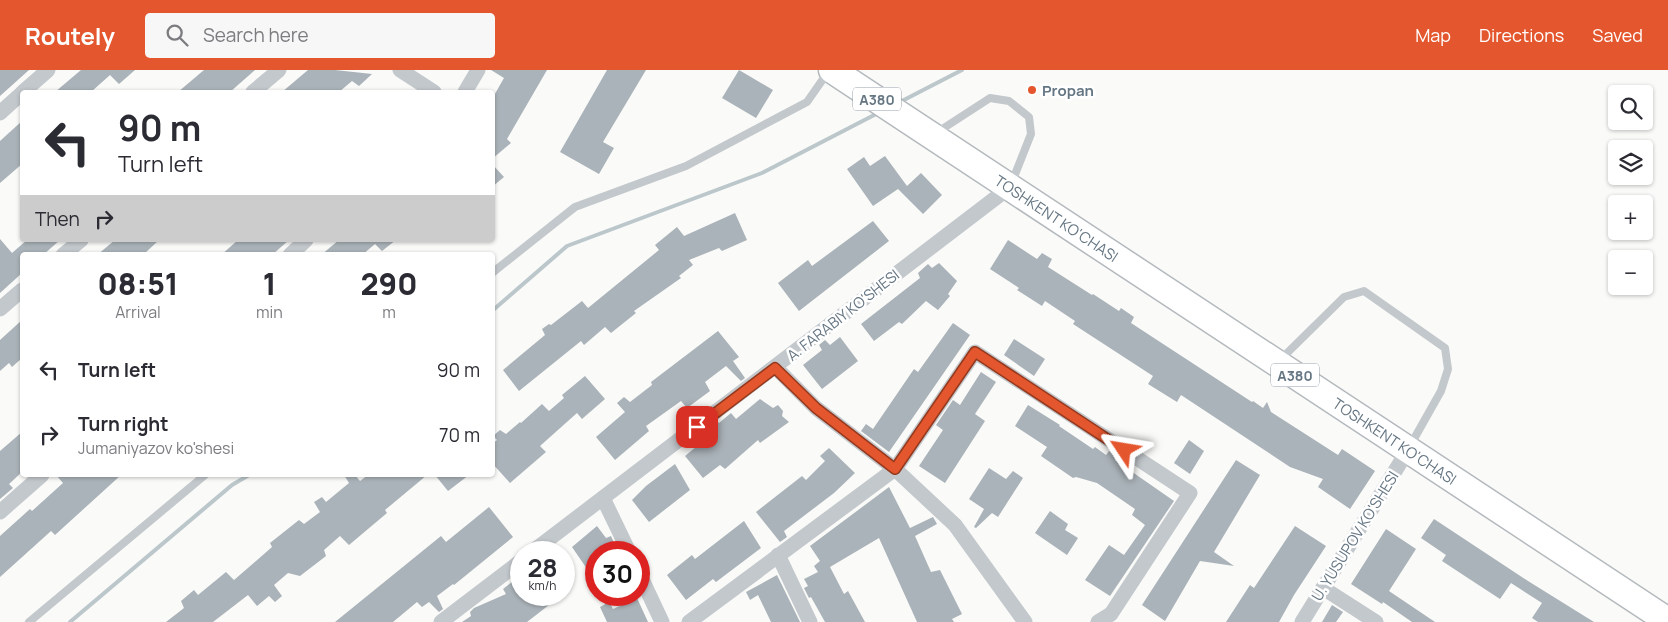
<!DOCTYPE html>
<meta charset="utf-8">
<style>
:root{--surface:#fff;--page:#f7f7f7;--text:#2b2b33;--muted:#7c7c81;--accent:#e4572e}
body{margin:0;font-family:Manrope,sans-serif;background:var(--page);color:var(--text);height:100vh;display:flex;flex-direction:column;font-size:19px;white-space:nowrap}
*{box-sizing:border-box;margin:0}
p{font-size:16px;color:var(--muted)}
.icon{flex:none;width:28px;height:28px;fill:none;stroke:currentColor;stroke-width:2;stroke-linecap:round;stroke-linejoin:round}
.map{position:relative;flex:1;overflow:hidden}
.side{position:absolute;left:20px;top:182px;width:475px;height:225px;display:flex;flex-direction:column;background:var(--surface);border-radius:5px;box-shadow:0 1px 4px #0004}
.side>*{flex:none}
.guide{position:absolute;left:20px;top:20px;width:475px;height:152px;border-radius:5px;box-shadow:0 1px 4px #0004;background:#fff;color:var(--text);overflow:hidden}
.tools{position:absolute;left:1608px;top:15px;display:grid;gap:10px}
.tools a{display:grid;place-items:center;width:45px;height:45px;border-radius:5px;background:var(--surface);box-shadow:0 1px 4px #0004;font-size:25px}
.speed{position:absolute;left:510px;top:471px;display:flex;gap:10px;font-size:25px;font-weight:700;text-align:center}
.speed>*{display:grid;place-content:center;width:65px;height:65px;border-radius:50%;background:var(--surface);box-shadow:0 1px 4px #0004;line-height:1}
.speed small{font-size:12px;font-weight:400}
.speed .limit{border:8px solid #d22;background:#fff;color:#111}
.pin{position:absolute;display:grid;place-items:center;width:42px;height:42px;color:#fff;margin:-21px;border-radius:10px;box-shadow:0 2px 8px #0006}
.me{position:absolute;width:55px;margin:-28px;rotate:303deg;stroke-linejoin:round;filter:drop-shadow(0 0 4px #0008)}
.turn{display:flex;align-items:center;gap:18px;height:105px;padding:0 15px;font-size:22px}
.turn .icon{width:65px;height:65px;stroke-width:2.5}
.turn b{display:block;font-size:35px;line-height:42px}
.then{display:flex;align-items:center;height:48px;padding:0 15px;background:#0003;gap:10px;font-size:19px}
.eta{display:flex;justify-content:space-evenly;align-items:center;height:85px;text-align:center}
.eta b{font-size:30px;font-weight:800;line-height:35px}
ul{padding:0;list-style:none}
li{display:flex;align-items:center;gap:15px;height:65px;padding:0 15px}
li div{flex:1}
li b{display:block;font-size:19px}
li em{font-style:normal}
header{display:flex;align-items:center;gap:30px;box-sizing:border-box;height:70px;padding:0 25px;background:var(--accent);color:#fff}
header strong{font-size:24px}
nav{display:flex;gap:28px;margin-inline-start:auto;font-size:18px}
.search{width:350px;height:45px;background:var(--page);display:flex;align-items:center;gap:12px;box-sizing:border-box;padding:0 18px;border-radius:5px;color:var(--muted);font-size:19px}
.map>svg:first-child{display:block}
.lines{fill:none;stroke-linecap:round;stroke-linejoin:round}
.stream{stroke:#bbc7cb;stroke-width:4}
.building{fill:#aab3b9}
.trunk-casing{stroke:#b4b9bd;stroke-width:29}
.service{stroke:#c3c8cc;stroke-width:8}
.minor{stroke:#c3c8cc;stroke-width:15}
.trunk{stroke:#fff;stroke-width:26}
.route-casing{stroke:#94391e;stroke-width:12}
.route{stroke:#e4572e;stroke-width:9}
.poi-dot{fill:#e4572e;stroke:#fff;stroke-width:2}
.labels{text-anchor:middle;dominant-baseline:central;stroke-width:5;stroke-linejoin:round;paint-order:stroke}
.shield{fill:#fff;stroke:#939fa8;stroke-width:1}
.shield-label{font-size:14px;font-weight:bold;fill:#657683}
.poi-label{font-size:15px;font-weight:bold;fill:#657683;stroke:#fff;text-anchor:start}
.street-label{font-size:15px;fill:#657683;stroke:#fff}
</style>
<header>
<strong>Routely</strong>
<div class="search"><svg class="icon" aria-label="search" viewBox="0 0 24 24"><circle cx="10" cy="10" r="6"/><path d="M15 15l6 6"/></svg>Search here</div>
<nav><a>Map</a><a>Directions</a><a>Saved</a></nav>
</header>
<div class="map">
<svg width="1668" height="552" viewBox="0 0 1668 552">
<rect width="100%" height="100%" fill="#fafaf8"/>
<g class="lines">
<g class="stream">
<polyline points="900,32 962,0"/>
<polyline points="492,241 567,176 762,103 880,42"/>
<polyline points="70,552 232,415 249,405"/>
</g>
</g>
<g class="building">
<polygon points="0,0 29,0 0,26"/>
<polygon points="81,0 135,0 119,14 110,5 91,22 55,22"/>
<polygon points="204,0 255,0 230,22 178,22"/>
<polygon points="308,0 335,0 372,4 359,16 352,11 339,22 282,22"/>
<polygon points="491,0 547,0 507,69 511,73 492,89 492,29 504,8"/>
<polygon points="607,0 646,0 603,72 614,78 599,104 560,82"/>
<polygon points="739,0 773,20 756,48 722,28"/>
<polygon points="22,51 22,94 0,113 0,71"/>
<polygon points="885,86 907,116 921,103 942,125 923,144 898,119 873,136 847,99 864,87 870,96"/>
<polygon points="492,94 504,107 492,117"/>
<polygon points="735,143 747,170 722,181 719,178 689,190 693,195 679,206 681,208 634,241 636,243 611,263 605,257 584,275 581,271 519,321 503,300 545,265 542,259 549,254 551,255 582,231 588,238 659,180 655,175 677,157 684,166"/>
<polygon points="873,151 889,171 799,241 778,213 808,190 812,196"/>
<polygon points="0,169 12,183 27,170 60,170 43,185 22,185 22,203 0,223"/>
<polygon points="115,170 159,170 143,185 97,185"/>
<polygon points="238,170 289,170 272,185 221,185"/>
<polygon points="339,170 396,170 382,181 375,174 362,185 321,185"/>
<polygon points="1008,170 1037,189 1042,183 1052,189 1048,197 1092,225 1093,224 1119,241 1121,238 1134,247 1131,253 1252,332 1253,331 1263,338 1267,332 1271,342 1338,385 1342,379 1375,401 1350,439 1318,417 1323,409 1290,397 1181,325 1177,332 1148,314 1153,306 1073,254 1075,251 1045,231 1042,236 1017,220 1019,218 990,199"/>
<polygon points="939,193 957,211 948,224 950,226 938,240 926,231 902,254 899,252 874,271 861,254 920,208 918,203 928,194 932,198"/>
<polygon points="22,250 22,288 12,297 9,293 0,301 0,270"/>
<polygon points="953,253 970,265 889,382 861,361 866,354 873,359 914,299 918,302"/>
<polygon points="718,261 739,287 733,291 745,308 741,311 726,296 705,312 710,321 687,338 681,331 646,356 649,361 615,390 596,367 625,342 617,333 624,327 630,332 652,315 651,312"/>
<polygon points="840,267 858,291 822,319 803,295 822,280 819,275 825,270 830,275"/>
<polygon points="1014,269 1045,289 1034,306 1004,285"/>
<polygon points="981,302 996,312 975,344 985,351 945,413 919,396 943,360 936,355 953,330 960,335"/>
<polygon points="585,306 605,329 582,349 577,343 540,376 546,382 510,413 492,393 492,374 497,370 493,366 500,360 506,364 520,352 521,353 542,334 549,341 564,328 562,325"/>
<polygon points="760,329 773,338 778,335 783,341 782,346 789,352 760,373 758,370 725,399 720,395 703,408 685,386 703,371 710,358 718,352 719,353 731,343 736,349"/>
<polygon points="1028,335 1060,355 1059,356 1093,379 1095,377 1106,385 1109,381 1117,386 1115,390 1174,431 1110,526 1085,510 1109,475 1124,485 1145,455 1132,445 1135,439 1097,413 1076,407 1073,408 1041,386 1047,377 1015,356"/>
<polygon points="22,362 22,402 9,414 13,418 0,429 0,381"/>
<polygon points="1189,370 1204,381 1190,404 1174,393"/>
<polygon points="829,378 855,403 834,423 784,461 787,467 780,472 756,442 802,406 806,410 825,391 820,386"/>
<polygon points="1236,390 1260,405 1214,482 1234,496 1200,491 1165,551 1142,535"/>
<polygon points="675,394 690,420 649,452 632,430 646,416"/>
<polygon points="989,398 1006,409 1013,401 1023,408 998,447 992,443 976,458 974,457 984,439 969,429"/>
<polygon points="56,405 121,405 55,465 51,461 0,507 0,466 30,439 32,441 63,413"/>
<polygon points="344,405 355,405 360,411 368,405 427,405 385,440 387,443 349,475 340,466 324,480 326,486 300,506 288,503 274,515 282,526 275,532 269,526 257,536 248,525 213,552 166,552 184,538 181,531 194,520 198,525 226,502 234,510 272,477 270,473 299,450 304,454 320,442 314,432 322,427 326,432 349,413"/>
<polygon points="435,405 469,405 448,421"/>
<polygon points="889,417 910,458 933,447 937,454 915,466 931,502 940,500 962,544 952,549 954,552 917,552 879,468 830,497 844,524 848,521 865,552 825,552 811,527 809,528 804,518 808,516 804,509 818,502 814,496 820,491 810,476"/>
<polygon points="489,437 513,467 454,515 453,514 437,526 443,539 439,542 429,532 422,537 417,532 393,552 335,552 441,466 446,472"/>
<polygon points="1050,441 1068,454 1065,460 1078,468 1067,485 1035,463"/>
<polygon points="1434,449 1528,511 1594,552 1538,552 1532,548 1542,533 1511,513 1500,529 1477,514 1442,491 1446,485 1421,468"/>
<polygon points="744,451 761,478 716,512 713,509 686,530 667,505 692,485 695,489"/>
<polygon points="597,456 606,468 611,466 614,473 610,476 615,482 596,482 596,512 572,477"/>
<polygon points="1295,456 1326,476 1294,525 1279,552 1226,552 1250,515 1254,518"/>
<polygon points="1386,459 1416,479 1389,521 1435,552 1412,552 1383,532 1382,534 1351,514"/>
<polygon points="521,505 521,525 562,525 527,552 462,552 471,546 470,542 474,538 506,524 503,519"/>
<polygon points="777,505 800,552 771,552 758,525 750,530 746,522"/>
<polygon points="637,528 648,552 607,552 600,537 609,532 613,539"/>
<polygon points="1332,535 1343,542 1336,552 1322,552"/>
</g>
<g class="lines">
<defs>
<g id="trunk">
<path id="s1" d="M832 0 1668 551"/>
</g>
</defs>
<use href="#trunk" class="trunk-casing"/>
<g class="service">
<polyline points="936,63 990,28 1009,31 1029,47 1031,64 1012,112"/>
<polyline points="492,203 575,137 686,96 807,32 828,2"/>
<polyline points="1280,290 1344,227 1364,221 1445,278 1448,299 1441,321 1410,376"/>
<polyline points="29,552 205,405"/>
</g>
<g class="minor">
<polyline points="400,0 434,22"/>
<polyline points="23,22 48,0"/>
<polyline points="253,22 279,0"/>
<polyline points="465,22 478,0"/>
<polyline points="0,43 22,23"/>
<polyline points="63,185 81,170"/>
<polyline points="290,185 306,170"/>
<polyline points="0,239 22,220"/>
<polyline points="775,297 816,338 895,399 955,455 1025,552"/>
<polyline points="603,428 629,482"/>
<polyline points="0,442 42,405"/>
<polyline points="532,482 1010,117"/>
<polyline points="778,485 810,552"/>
<polyline points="639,503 662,552"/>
<polyline points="1323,518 1376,552"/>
<polyline points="441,552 521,491"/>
<polyline points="689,552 895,399 975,282 1190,423 1111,544 1098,552"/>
<polyline points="1302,552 1408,380"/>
</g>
<use href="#trunk" class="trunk"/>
</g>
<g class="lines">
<defs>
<polyline id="route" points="697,357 775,298 816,338 895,399 975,282 1124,380"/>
</defs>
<use href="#route" class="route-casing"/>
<use href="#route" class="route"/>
</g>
<circle class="poi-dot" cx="1032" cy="20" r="5"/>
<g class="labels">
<g class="shield">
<rect x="853" y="17.5" width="48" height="23" rx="4"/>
<rect x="1271" y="293.5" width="48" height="23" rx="4"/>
</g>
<g class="shield-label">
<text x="877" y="29">A380</text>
<text x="1295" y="305">A380</text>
</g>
<g class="poi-label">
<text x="1042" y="20">Propan</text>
</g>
<g class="street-label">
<text stroke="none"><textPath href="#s1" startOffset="269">TOSHKENT KO'CHASI</textPath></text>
<text transform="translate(843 245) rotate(-38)">A. FARABIY KO'SHESI</text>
<text stroke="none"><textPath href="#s1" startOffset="674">TOSHKENT KO'CHASI</textPath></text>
<text transform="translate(1355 466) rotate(-58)">U. YUSUPOV KO'SHESI</text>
</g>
</g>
</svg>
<div class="tools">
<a><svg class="icon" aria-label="search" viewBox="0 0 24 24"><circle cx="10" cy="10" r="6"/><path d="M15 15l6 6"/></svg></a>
<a><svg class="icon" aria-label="layers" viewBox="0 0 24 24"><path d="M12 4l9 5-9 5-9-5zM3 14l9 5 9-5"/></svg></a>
<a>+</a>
<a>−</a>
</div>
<div class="speed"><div>28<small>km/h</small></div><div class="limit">30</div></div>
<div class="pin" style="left:697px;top:357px;background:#d93025"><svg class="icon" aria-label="arrive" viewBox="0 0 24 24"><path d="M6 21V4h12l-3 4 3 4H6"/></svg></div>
<svg class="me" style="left:1124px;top:380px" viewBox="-20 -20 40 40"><path d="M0-17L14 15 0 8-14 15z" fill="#e4572e" stroke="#fff" stroke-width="4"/></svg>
<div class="guide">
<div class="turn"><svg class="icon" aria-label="left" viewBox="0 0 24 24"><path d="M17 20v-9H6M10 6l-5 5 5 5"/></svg><div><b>90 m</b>Turn left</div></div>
<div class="then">Then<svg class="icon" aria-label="right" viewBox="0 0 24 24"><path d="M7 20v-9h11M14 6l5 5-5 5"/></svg></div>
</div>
<section class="side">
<div class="eta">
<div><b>08:51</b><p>Arrival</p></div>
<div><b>1</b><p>min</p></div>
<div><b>290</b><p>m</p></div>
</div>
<ul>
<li><svg class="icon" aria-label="left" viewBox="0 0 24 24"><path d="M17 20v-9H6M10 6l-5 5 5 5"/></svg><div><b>Turn left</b></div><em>90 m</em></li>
<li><svg class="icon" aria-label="right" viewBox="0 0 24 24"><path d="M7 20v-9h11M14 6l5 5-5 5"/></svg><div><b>Turn right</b><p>Jumaniyazov ko'shesi</p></div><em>70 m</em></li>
</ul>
</section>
</div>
